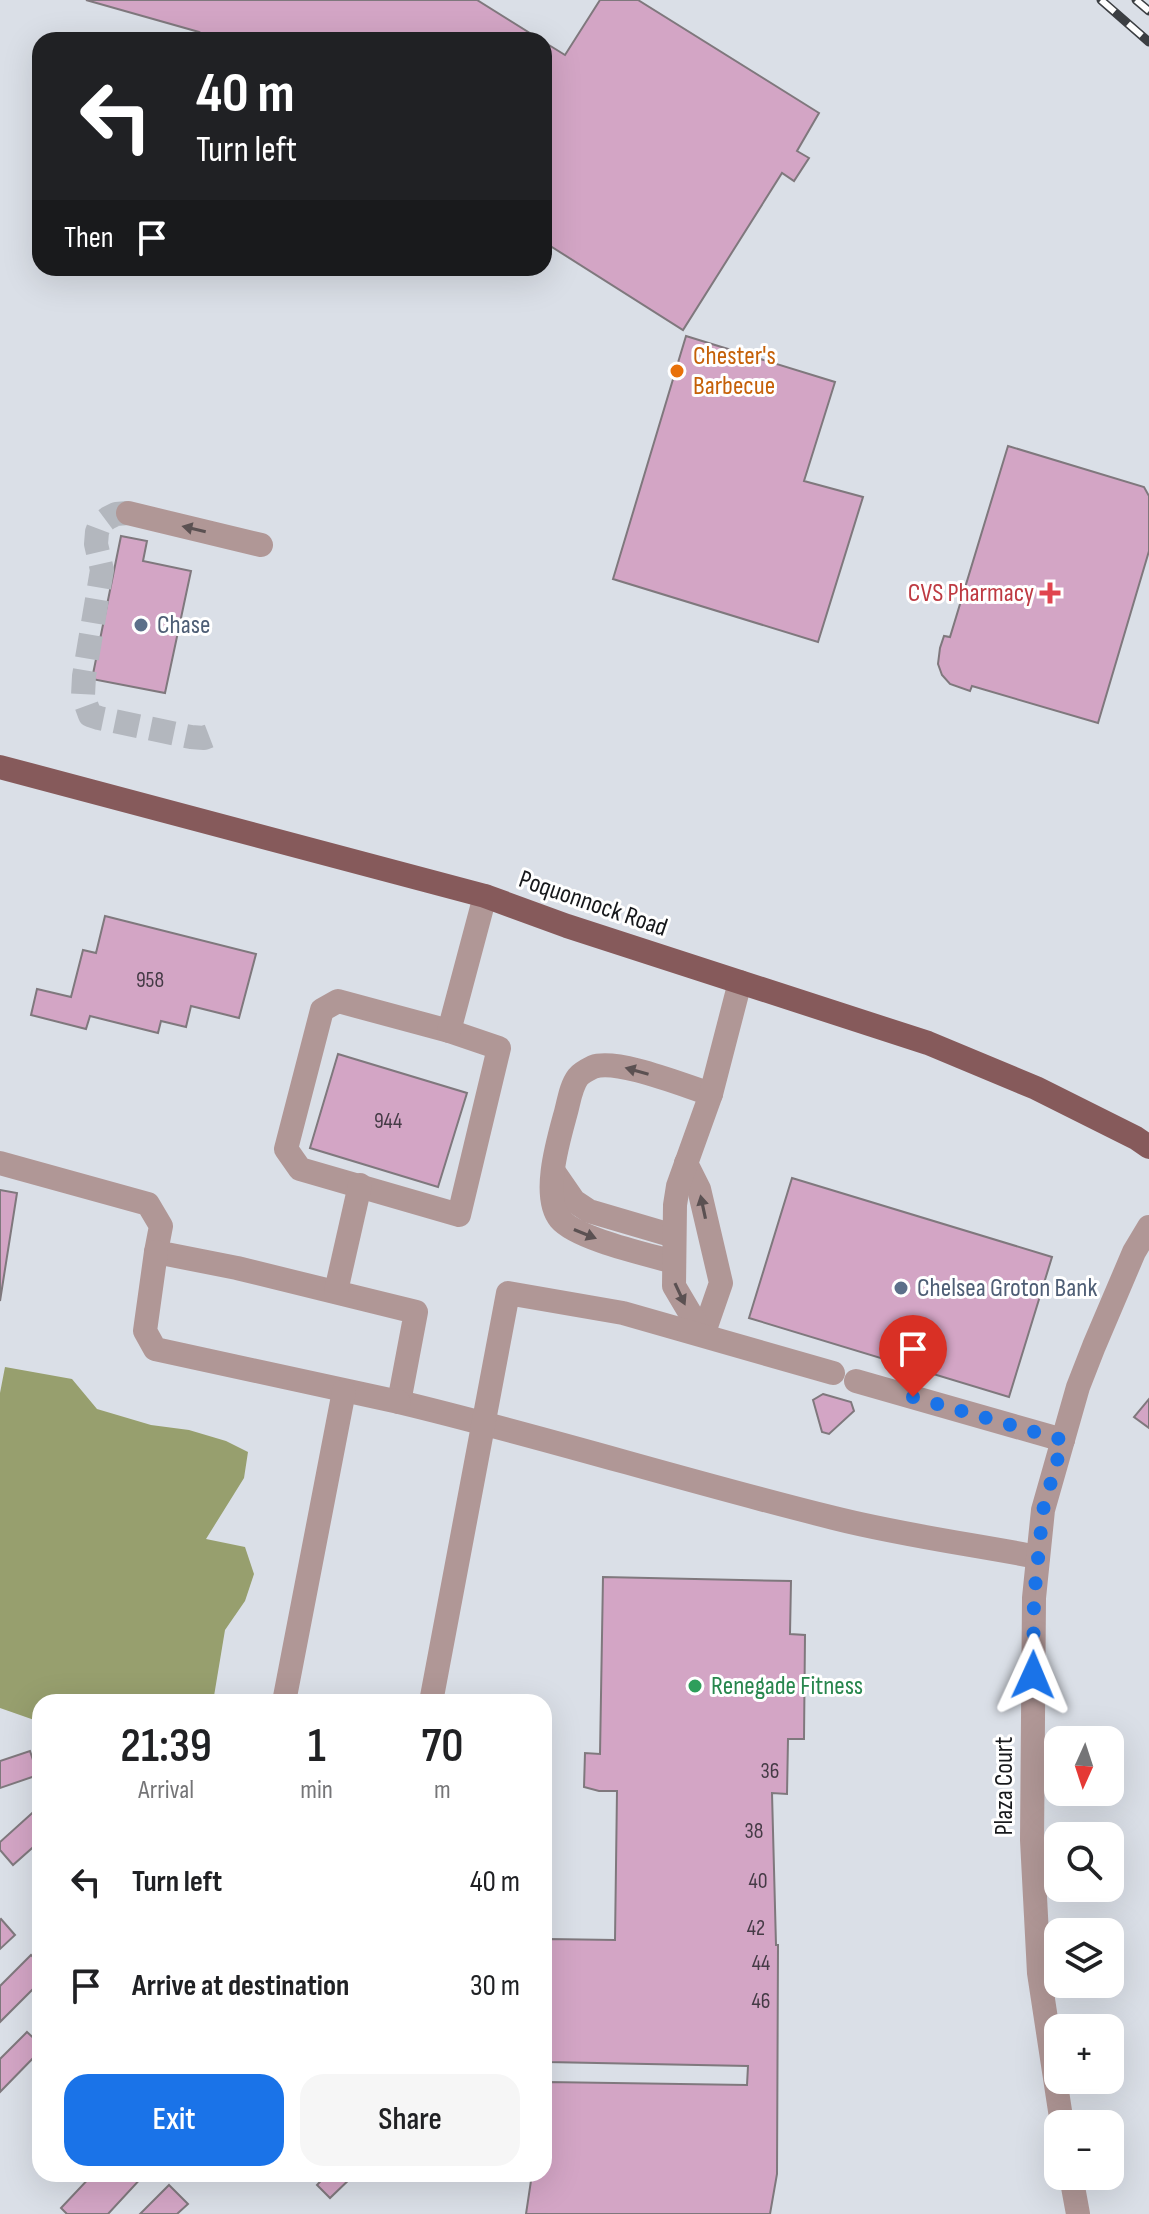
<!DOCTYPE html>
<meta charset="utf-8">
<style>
:root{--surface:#fff;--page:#f6f6f6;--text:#202124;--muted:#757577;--accent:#1a73e8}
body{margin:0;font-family:"Sofia Sans Condensed",sans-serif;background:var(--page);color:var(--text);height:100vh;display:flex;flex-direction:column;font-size:30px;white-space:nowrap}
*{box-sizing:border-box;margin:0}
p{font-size:26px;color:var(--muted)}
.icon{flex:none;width:44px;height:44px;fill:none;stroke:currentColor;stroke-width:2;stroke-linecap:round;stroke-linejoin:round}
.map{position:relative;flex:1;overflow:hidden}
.panel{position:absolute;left:32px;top:1694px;width:520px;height:488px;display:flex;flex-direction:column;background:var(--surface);border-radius:24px;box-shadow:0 8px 32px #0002}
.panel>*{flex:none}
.top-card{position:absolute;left:32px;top:32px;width:520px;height:244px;border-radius:24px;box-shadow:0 8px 32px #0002;background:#202124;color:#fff;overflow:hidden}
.needle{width:52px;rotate:183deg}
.buttons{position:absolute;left:1044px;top:1726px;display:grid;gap:16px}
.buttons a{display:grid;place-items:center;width:80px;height:80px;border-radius:16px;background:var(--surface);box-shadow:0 8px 32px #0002;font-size:40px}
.pin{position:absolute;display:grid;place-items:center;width:68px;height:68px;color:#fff;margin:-82px -34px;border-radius:50% 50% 50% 0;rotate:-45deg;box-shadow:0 0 8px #0007}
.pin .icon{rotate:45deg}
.me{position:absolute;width:88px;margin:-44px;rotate:1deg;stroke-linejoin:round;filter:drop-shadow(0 0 6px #0008)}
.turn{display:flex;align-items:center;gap:28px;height:168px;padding:0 32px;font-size:36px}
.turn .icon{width:104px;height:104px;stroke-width:2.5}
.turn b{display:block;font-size:56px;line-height:68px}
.then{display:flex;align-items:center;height:76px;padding:0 32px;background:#0003;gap:16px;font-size:30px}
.eta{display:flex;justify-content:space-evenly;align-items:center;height:136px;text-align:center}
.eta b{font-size:48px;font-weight:600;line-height:56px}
.primary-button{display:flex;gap:16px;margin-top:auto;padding:16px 32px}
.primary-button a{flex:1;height:92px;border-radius:24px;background:var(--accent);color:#fff;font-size:32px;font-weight:600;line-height:92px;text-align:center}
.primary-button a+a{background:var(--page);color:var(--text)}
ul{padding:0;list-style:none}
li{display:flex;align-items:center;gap:24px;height:104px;padding:0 32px}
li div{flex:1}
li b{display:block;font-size:30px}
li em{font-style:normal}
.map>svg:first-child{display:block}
.forest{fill:#979f6e}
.building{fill:#d3a5c5;stroke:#7f787d;stroke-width:2}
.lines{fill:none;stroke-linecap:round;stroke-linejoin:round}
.minor-tunnel{stroke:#b3b7be;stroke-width:24;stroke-dasharray:24 12;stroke-linecap:butt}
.minor{stroke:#b09796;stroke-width:24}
.major{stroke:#865a5b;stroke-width:24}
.rail-casing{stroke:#3c3f43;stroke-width:9}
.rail{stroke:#fff;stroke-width:6;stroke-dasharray:18;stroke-linecap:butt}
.oneway{fill:#5b5152}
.route{stroke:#1a73e8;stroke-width:14;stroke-dasharray:0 25.2}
.food-dot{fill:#e8710a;stroke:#fff;stroke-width:3}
.health-dot{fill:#e0444e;stroke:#fff;stroke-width:3}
.service-dot{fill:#5c6f8a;stroke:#fff;stroke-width:3}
.leisure-dot{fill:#2e9e5b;stroke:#fff;stroke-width:3}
.labels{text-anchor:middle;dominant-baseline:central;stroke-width:6;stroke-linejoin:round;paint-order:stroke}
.number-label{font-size:22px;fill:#453b46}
.food-label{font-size:26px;fill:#c56008;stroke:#fff;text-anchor:start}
.health-label{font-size:26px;fill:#be3a42;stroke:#fff;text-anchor:end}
.service-label{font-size:26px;fill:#4e5e75;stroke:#fff;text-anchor:start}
.street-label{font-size:26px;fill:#16181b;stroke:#fff}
.leisure-label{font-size:26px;fill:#27864d;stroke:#fff;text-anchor:start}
</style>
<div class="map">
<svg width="1149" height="2214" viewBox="0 0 1149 2214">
<rect width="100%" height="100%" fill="#dadfe7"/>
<polygon class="forest" points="5,1367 72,1379 97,1409 151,1425 189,1430 226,1441 248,1452 244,1478 206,1539 245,1547 254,1574 245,1601 225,1630 213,1702 40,1702 40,1722 0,1708 0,1393"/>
<g class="building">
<polygon points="86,0 477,0 541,40 212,40 199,32"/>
<polygon points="600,0 638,0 819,113 797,151 809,158 794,181 782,173 683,330 544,242 544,42 565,55"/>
<polygon points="686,336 835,382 804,481 863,497 818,642 613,579"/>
<polygon points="1008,446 1144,487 1149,496 1149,551 1098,723 972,686 970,691 950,684 942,675 938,664 940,648 944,636 950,637"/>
<polygon points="121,536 147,541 143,561 191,571 165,693 92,679"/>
<polygon points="105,916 256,954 239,1018 191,1006 186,1027 161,1021 158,1033 90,1016 86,1029 31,1015 37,989 71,997 83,950 96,953"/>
<polygon points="338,1054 467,1093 438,1187 310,1148"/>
<polygon points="792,1178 1052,1257 1009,1397 749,1318"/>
<polygon points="0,1190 17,1193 0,1301"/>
<polygon points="823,1394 851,1402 854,1411 829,1434 822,1432 813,1400"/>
<polygon points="1149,1399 1149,1428 1134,1417"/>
<polygon points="603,1577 791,1581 790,1634 805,1635 804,1739 788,1739 787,1794 772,1793 776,1945 778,1945 777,2174 770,2214 526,2214 532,2174 544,2174 544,2100 547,2082 747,2085 748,2066 547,2062 549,1939 615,1940 617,1791 599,1791 584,1787 585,1753 600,1754"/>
<polygon points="30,1751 38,1775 0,1788 0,1761"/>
<polygon points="40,1806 40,1841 13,1865 0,1850 0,1842"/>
<polygon points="1,1919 15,1935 0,1949 0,1920"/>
<polygon points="31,1955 40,1964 40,1982 0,2022 0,1986"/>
<polygon points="27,2032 40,2044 40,2051 0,2092 0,2059"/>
<polygon points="93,2174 112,2176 145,2174 108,2214 67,2214 61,2208"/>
<polygon points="327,2174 355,2174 330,2198 317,2185"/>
<polygon points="169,2185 188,2204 177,2214 140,2214"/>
</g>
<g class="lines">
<polyline class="minor-tunnel" points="128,513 116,514 108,518 100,524 97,532 96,544 102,570 84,676 83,696 90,715 99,718 191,737 204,738 217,733"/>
<g class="minor">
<polyline points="128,513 261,545"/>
<polygon points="338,1001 449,1031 499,1048 459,1215 300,1169 286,1149 322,1010"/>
<polyline points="449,1031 485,896"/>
<path d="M0 1163 148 1204 161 1226 156 1252 237 1268 416 1312 399 1402C545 1437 688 1482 834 1518 901 1535 970 1544 1038 1557"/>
<polyline points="686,1163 699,1189 721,1283 703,1335"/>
<polyline points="554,1172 574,1201 589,1211 674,1236"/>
<polyline points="156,1252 145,1331 155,1349 399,1402"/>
<path d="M674 1262C646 1254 577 1239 560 1219 541 1196 559 1138 566 1112 569 1101 571 1086 578 1077 581 1073 589 1069 593 1067 617 1058 685 1086 711 1094"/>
<polyline points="336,1291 360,1185"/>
<polyline points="703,1335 674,1286 675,1205 678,1186 711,1094 740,982"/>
<polyline points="856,1381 1063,1440"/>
<polyline points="284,1702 344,1391"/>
<polyline points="431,1702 508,1293 623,1313 833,1373"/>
<polyline points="1062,2124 1039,1973 1032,1840 1034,1598 1043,1510 1078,1387 1094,1346 1134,1252 1149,1227"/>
<polyline points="1071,2176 1078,2214"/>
</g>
<polyline class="major" points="0,767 485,896 567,926 928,1043 1036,1088 1136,1138 1149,1147"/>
<defs>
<g id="rail">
<polyline points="1101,0 1149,42"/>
<polyline points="1136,0 1149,11"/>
</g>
</defs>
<use href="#rail" class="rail-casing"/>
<use href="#rail" class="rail"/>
</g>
<defs><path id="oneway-solid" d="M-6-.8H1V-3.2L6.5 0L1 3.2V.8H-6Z" transform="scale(2)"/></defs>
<g class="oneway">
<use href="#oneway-solid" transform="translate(194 529) rotate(-167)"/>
<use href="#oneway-solid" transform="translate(637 1071) rotate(-164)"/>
<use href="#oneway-solid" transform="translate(703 1207) rotate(-102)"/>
<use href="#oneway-solid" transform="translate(585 1234) rotate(22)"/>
<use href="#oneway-solid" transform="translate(680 1294) rotate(65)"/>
</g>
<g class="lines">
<polyline class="route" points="913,1397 1063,1440 1043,1510 1034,1598 1033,1675"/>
</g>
<circle class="food-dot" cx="677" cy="371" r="8"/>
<path class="health-dot" d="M1046 581h8v8h8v8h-8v8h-8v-8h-8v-8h8z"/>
<g class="service-dot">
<circle cx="141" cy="625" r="8"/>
<circle cx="901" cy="1288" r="8"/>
</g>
<circle class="leisure-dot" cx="695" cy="1686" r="8"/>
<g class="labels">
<g class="number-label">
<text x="150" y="980">958</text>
<text x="388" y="1121">944</text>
<text x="770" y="1771">36</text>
<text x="754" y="1831">38</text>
<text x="758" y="1881">40</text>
<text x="756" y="1928">42</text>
<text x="761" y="1963">44</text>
<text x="761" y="2001">46</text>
</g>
<g class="food-label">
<text x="693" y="356">Chester's<tspan x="693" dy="30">Barbecue</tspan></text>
</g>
<g class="health-label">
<text x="1034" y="593">CVS Pharmacy</text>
</g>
<g class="service-label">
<text x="157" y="625">Chase</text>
<text x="917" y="1288">Chelsea Groton Bank</text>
</g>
<g class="street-label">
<text transform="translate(593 904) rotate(19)">Poquonnock Road</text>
<text transform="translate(1004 1786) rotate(-90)">Plaza Court</text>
</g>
<g class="leisure-label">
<text x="711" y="1686">Renegade Fitness</text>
</g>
</g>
</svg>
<div class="buttons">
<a><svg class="needle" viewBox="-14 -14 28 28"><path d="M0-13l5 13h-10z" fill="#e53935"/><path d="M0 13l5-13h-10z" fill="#757577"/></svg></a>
<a><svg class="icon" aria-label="search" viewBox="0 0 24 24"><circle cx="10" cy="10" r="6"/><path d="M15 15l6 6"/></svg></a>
<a><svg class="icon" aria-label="layers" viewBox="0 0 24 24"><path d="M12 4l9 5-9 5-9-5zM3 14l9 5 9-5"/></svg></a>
<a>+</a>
<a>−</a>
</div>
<div class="pin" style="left:913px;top:1397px;background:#d93025"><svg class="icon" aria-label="arrive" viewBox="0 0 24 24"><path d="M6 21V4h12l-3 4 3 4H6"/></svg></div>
<svg class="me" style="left:1033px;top:1675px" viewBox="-20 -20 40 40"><path d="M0-17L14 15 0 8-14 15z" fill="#1a73e8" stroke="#fff" stroke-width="4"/></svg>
<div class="top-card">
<div class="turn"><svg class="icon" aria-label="left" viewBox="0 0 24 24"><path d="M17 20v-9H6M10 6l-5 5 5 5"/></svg><div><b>40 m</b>Turn left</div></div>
<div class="then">Then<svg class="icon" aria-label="arrive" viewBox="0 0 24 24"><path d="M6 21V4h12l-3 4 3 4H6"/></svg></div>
</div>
<section class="panel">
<div class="eta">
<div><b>21:39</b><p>Arrival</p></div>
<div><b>1</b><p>min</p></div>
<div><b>70</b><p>m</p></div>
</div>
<ul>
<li><svg class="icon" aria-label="left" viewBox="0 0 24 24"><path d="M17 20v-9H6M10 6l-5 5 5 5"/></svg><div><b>Turn left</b></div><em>40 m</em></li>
<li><svg class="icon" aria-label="arrive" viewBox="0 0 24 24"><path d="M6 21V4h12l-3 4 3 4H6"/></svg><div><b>Arrive at destination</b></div><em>30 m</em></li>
</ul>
<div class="primary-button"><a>Exit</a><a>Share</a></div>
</section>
</div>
